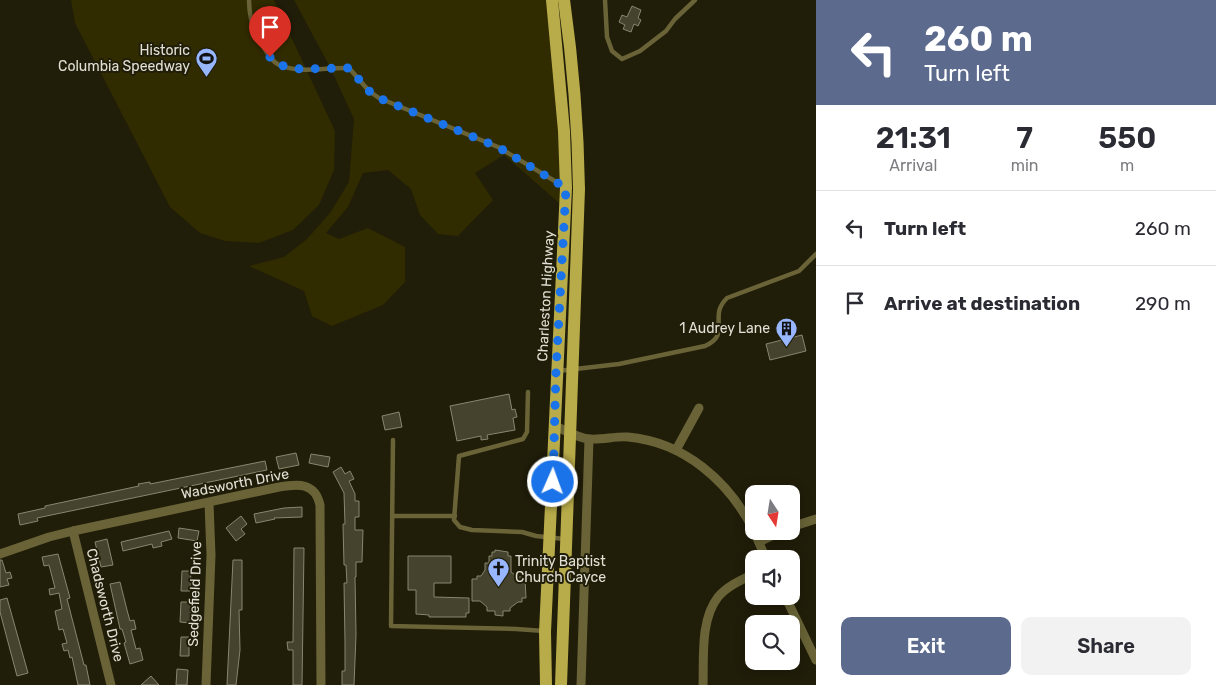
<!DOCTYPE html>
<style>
:root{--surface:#fff;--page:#f2f2f3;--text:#2b2b33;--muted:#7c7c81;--line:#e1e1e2;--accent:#5c6a8e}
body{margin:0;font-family:Rubik,sans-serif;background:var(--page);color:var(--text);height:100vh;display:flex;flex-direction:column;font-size:19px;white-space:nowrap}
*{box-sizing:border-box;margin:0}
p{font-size:16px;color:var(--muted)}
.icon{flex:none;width:28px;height:28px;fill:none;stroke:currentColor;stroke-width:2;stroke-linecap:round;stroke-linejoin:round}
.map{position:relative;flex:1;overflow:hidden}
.details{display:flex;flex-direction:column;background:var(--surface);width:400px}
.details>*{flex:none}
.banner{background:#5c6a8e;color:#fff;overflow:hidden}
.needle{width:32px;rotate:168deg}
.fabs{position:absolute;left:745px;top:485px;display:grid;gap:10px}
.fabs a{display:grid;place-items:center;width:55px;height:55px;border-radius:10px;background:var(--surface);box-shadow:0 2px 12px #0003;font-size:25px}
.pin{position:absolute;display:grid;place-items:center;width:42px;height:42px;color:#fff;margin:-51px -21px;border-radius:50% 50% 50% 0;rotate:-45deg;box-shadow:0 0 5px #0007}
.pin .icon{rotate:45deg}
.me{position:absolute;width:55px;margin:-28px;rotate:2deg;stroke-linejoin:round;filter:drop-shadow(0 0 4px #0008)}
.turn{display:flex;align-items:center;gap:18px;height:105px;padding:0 25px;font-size:22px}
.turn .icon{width:65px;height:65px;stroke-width:2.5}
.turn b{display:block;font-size:35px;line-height:42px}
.eta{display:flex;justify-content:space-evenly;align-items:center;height:85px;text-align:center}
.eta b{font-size:30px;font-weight:600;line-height:35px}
.button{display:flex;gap:10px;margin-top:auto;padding:10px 25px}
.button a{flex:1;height:58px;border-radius:10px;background:var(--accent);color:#fff;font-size:20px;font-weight:600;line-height:58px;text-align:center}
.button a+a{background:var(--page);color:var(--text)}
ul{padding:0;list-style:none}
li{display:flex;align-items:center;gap:15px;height:75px;padding:0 25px;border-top:1px solid var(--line)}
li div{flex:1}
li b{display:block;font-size:19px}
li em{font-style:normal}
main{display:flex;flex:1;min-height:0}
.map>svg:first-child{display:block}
.green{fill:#312b00}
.building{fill:#45422d;stroke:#89866e}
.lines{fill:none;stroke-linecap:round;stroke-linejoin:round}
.service{stroke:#696337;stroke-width:4.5}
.minor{stroke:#696337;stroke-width:9}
.primary{stroke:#b8ab49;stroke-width:12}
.route{stroke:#1a73e8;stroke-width:9;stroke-dasharray:0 16.2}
.labels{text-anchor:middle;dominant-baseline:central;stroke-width:4;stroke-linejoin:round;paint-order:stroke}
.poi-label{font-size:14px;fill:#e2e0d4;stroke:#201d09;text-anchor:end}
.street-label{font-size:14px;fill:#e2e0d4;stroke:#201d09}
</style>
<main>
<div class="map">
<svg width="816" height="685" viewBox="0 0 816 685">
<rect width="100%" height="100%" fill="#201d09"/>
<g class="green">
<polygon points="71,0 274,0 335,131 334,170 319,205 293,230 259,243 225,241 200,233 170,207 75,23"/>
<polygon points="294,0 552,0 566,209 504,155 475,173 493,200 458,236 438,234 420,215 411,189 388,170 363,173 348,207 326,233 339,239 368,228 405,247 405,282 383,305 332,326 312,316 304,291 249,266 284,257 307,239 330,213 349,182 354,119 330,67"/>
</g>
<g class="building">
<polygon points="632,6 641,10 638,18 641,20 638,26 634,24 631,32 623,29 625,25 619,22 622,15 627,17"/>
<polygon points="802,335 806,351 770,360 766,344"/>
<polygon points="509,394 512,410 515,409 517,417 513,418 515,430 487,435 488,439 481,440 481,436 457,441 450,406"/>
<polygon points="399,412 402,427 385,430 382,416"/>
<polygon points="296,453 299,465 279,469 276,457"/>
<polygon points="311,454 330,457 328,467 309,463"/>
<polygon points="265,461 267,470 37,518 38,521 20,525 18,514 45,508 45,506 139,486 138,484 150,482 150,484"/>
<polygon points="341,467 345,474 350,471 354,479 349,481 355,494 355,501 359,501 359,517 355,517 355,530 363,530 362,562 356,562 356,577 355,577 356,635 354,685 342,685 342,671 345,671 345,643 344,583 347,583 346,565 344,565 343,524 345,524 344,493 333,472"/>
<polygon points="302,507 302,517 274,518 275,519 256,523 254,514 284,508"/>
<polygon points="241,516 247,524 241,529 245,534 236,541 226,528"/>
<polygon points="179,528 199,531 197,541 178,538"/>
<polygon points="169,531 172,539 161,542 162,546 153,548 152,544 123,551 121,542"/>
<polygon points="107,539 113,565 101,567 95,542"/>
<polygon points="294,548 304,548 302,685 293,685 293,650 288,650 287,642 293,642"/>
<polygon points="495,550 508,552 508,556 511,556 511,572 518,577 522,577 522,580 525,579 526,598 522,598 522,602 518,602 510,608 510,611 503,611 503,616 495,615 495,611 487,611 487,607 480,601 472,601 472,579 477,579 477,576 481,576 485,570 485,563 489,563 489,556 492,556 492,552 495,552"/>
<polygon points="58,554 70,598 67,599 84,665 86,665 90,685 78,685 72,657 70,658 68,650 64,651 62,644 67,643 63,629 59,630 55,611 62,609 59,593 50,595 49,589 55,588 49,565 44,566 42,557"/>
<polygon points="408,556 451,556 451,583 434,583 434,597 469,598 469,613 466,613 466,617 429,617 429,615 416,614 416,590 408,590"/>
<polygon points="0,560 2,560 6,573 10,572 12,578 7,579 9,585 0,587"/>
<polygon points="233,560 242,560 242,610 239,610 240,650 236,685 227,685"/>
<polygon points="182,571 191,571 190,591 181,591"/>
<polygon points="120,582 127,610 130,621 134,620 136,629 131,630 136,649 140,648 143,660 130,664 124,643 126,642 122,629 120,629 110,584"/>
<polygon points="7,598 28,673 17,676 0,612 0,600"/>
<polygon points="181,602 191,602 190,623 180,622"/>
<polygon points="181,637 189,637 189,656 180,656"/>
<polygon points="177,669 188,670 187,685 176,685"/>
<polygon points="151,676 159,685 141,685"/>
</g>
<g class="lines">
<g class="service">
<path d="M249 0C249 16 253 31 262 44 266 52 271 61 279 65 300 74 327 67 349 68L369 91 379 98 498 147 563 186"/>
<polyline points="605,0 607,37 612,51 622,59 640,51 666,31 675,19 695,0"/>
<path d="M558 371 619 364 705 346C724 337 717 329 719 312 720 306 723 302 727 298L799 271 816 254"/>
<polyline points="528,392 527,432 523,439 459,456 454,520 460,527 472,530 522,532 536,536 565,539"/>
<polyline points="393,440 391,626 516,629 544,631"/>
<polyline points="392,516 455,516"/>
</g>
<g class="minor">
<path d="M555 426C565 430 579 439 590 439 603 440 615 436 628 437 684 442 729 481 754 531"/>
<polyline points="676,450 699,408"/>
<polyline points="791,527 816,519"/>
<polyline points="73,531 111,685"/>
<polyline points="754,531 766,559"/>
<polyline points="759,542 782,531"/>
<path d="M0 554 49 537 73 531 279 487C298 484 315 482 320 505L321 685"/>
<polyline points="785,596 816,660"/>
<polyline points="206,685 211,555 209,503"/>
<polyline points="581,685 589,439"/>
<path d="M703 685C704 658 700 620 718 597 727 586 741 580 754 574"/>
</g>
<g class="primary">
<polyline points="546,685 545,632 566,188 564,131 552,0"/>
<path d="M561 685 579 189C578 126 573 63 564 0"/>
</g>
</g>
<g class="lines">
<polyline class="route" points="270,57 279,65 300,69 349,68 369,91 379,98 498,147 566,188 556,371 553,482"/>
</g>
<defs>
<symbol id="stadium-pin" viewBox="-11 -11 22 30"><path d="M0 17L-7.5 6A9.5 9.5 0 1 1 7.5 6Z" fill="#97b6fd" stroke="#201d09"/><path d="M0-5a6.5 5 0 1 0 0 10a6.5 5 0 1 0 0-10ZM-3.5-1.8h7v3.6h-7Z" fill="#111"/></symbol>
<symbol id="building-pin" viewBox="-11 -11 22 30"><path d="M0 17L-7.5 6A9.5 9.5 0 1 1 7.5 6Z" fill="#97b6fd" stroke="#201d09"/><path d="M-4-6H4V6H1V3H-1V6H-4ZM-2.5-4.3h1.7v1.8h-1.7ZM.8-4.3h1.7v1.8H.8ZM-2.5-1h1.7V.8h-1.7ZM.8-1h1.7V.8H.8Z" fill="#111"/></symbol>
<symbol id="church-pin" viewBox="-11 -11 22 30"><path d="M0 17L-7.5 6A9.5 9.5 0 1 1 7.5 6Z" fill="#97b6fd" stroke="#201d09"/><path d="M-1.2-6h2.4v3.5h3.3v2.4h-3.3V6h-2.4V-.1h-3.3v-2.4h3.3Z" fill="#111"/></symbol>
</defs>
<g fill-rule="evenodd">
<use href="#stadium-pin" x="194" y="46" width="25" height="34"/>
<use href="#building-pin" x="774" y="316" width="25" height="34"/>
<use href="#church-pin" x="486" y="556" width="25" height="34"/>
</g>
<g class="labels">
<g class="poi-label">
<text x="190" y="50">Historic<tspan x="190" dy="16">Columbia Speedway</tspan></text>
<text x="770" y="328">1 Audrey Lane</text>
<text x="515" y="561" text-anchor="start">Trinity Baptist<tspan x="515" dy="16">Church Cayce</tspan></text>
</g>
<g class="street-label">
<text transform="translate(546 296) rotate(-87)">Charleston Highway</text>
<text transform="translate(235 484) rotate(-11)">Wadsworth Drive</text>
<text transform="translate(195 594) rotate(-88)">Sedgefield Drive</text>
<text transform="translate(105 605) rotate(76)">Chadsworth Drive</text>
</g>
</g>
</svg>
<div class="fabs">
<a><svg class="needle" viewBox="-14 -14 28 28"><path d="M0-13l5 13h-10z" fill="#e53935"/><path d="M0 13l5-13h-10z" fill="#7c7c81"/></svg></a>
<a><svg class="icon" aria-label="sound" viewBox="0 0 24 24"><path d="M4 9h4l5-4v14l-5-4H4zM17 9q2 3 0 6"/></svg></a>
<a><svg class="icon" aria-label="search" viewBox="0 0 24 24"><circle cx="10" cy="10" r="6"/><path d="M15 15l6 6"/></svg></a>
</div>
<div class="pin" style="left:270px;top:57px;background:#d93025"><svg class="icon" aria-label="arrive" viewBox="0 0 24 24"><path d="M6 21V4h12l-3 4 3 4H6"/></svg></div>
<svg class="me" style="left:553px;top:482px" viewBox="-20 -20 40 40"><circle r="17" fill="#1a73e8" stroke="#fff" stroke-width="3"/><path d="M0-11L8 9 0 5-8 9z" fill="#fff"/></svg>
</div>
<section class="details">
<div class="banner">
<div class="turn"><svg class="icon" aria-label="left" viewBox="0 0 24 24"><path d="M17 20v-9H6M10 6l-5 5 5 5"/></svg><div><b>260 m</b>Turn left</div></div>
</div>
<div class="eta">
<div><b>21:31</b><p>Arrival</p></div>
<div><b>7</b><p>min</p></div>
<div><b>550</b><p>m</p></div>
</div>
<ul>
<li><svg class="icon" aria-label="left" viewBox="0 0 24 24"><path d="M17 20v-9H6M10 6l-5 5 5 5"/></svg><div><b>Turn left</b></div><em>260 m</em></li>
<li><svg class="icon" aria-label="arrive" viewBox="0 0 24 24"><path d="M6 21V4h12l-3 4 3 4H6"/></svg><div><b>Arrive at destination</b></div><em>290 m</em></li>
</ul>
<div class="button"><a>Exit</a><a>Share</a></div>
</section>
</main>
